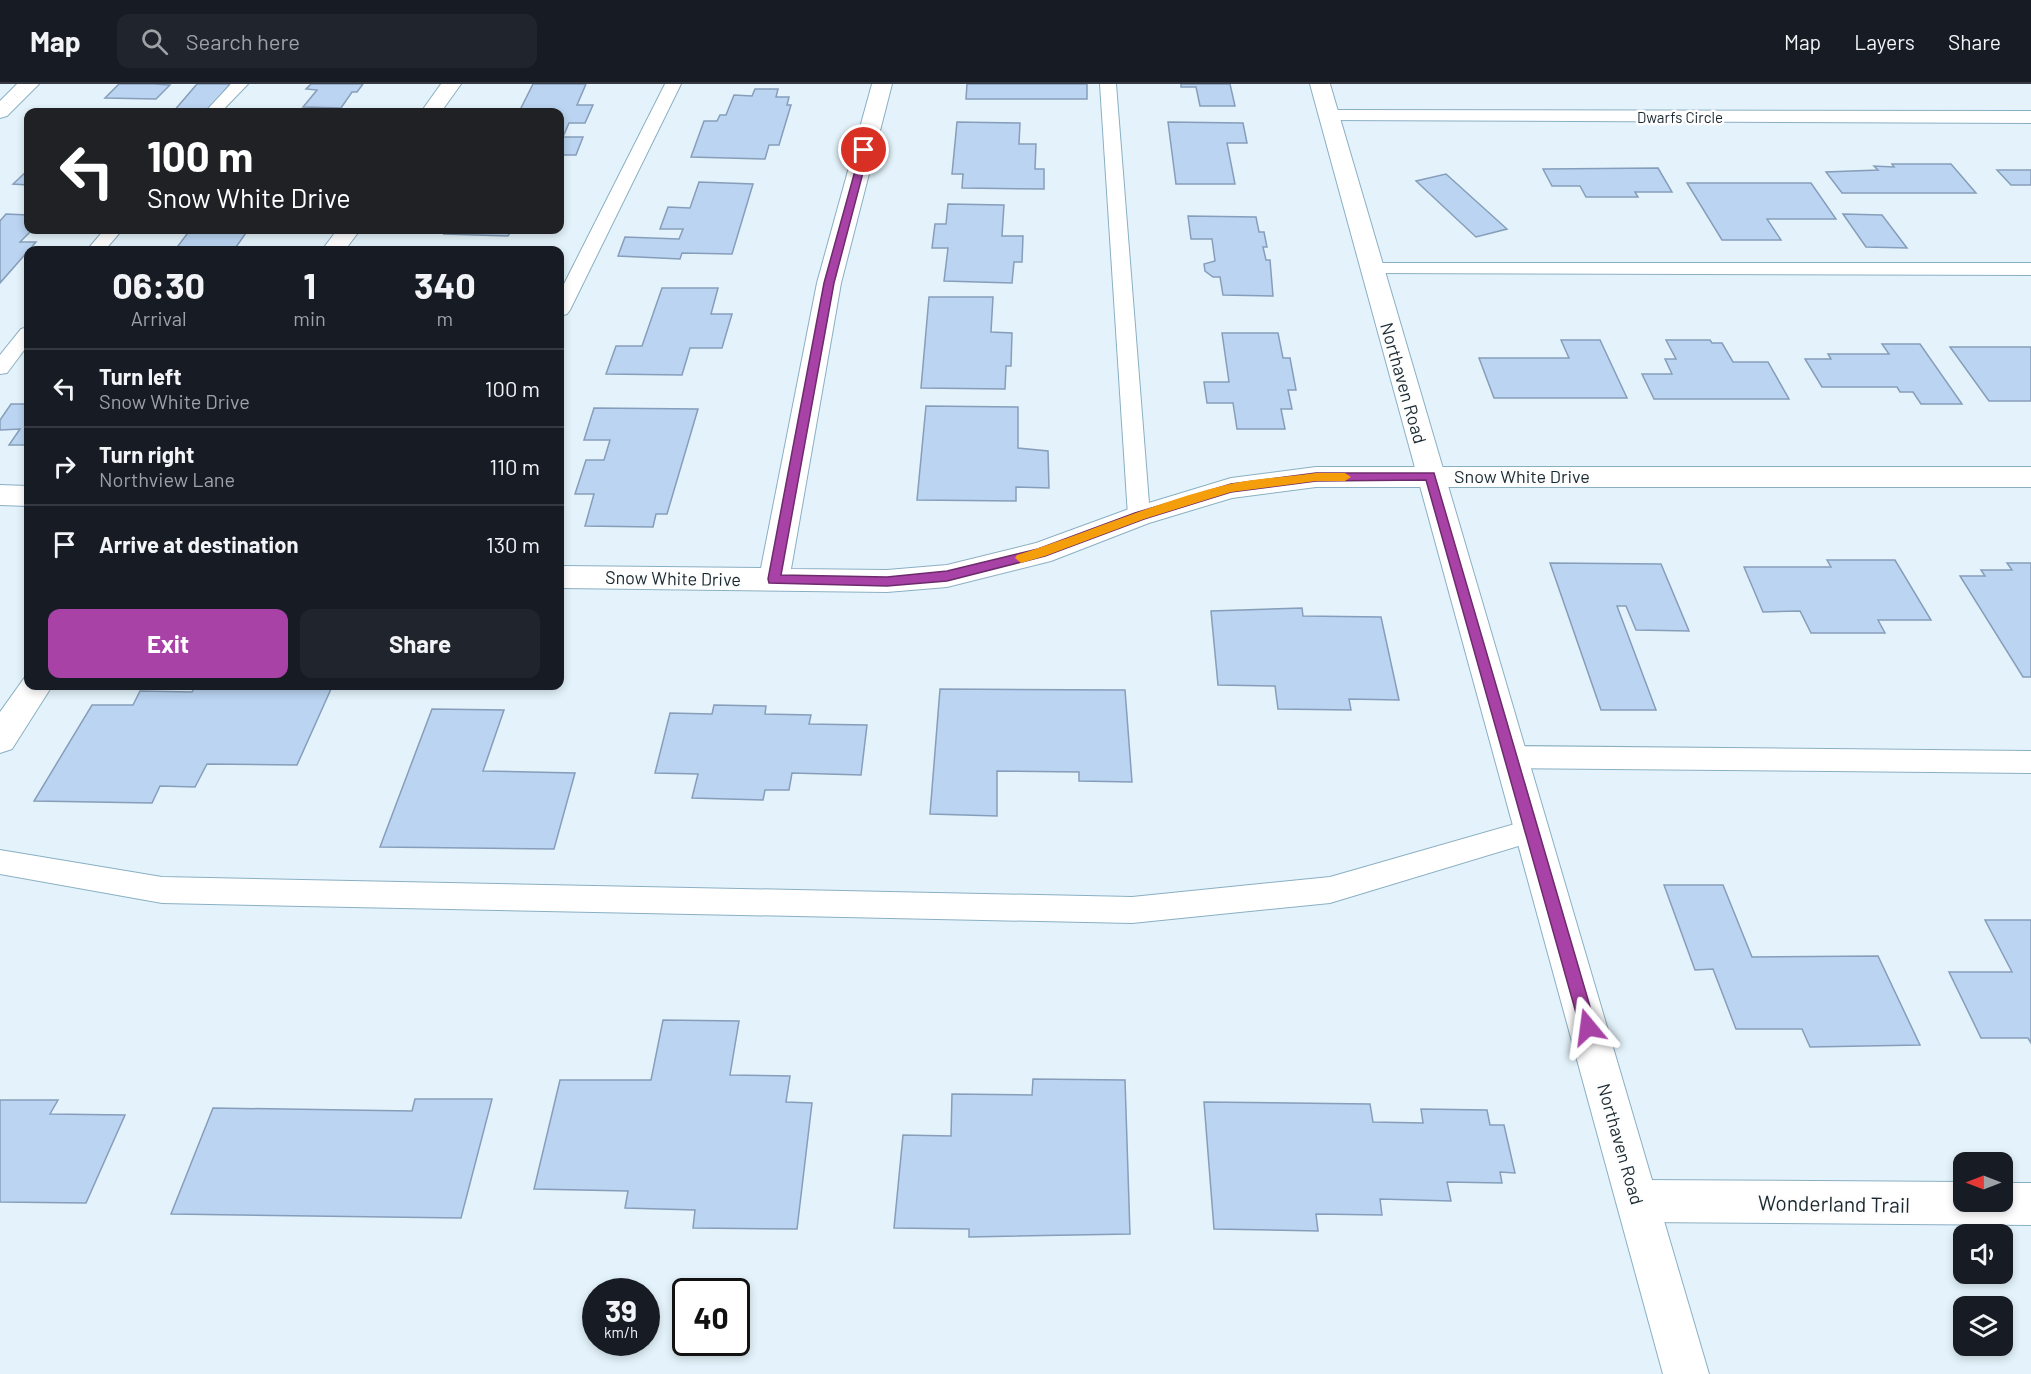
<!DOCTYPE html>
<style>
:root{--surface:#171b24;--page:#20242c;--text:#f1f3f6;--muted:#9ea1a6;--line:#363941;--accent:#a842a6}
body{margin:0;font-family:Barlow,sans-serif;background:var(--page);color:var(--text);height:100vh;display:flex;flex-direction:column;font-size:22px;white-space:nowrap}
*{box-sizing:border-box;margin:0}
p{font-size:20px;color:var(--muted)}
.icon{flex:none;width:33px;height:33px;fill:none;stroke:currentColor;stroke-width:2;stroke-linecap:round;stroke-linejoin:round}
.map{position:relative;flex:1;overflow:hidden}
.sheet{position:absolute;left:24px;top:162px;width:540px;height:444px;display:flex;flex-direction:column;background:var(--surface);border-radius:12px;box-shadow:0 3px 9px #0003}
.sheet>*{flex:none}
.banner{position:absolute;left:24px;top:24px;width:540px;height:126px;border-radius:12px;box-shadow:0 3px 9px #0003;background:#202124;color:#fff;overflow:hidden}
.needle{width:39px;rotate:270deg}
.controls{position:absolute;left:1953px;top:1068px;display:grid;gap:12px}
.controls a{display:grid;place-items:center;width:60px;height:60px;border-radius:12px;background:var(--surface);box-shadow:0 3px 9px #0003;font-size:30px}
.speed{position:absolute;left:582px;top:1194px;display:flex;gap:12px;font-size:30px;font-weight:700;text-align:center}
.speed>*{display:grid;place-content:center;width:78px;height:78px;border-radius:50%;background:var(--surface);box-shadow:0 3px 9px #0003;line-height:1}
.speed small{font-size:15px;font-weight:400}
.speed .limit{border:3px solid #111;border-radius:9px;background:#fff;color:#111}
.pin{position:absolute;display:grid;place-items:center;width:51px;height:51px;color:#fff;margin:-26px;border:3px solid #fff;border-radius:50%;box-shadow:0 2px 6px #0007}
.me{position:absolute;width:66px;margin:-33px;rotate:344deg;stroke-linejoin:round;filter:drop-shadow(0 0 4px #0008)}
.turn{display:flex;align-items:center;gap:21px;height:126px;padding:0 24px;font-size:27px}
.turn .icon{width:78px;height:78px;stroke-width:2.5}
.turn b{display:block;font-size:42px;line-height:51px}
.eta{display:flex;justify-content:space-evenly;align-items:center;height:102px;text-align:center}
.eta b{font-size:36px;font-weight:700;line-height:42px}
.primary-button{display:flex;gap:12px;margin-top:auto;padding:12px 24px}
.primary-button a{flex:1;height:69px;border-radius:12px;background:var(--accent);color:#fff;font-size:24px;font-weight:700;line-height:69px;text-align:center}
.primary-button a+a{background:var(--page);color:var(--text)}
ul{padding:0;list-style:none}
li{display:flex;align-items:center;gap:18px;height:78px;padding:0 24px;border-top:2px solid var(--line)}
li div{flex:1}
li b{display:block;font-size:22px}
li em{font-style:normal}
header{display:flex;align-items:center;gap:36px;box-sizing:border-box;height:84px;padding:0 30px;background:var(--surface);border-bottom:2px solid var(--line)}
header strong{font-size:28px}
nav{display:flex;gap:33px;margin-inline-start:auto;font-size:21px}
.search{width:420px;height:54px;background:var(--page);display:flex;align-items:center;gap:15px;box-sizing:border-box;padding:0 21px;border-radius:12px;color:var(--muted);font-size:22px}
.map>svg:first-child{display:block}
.building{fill:#bad4f1;stroke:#869eba;stroke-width:1.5}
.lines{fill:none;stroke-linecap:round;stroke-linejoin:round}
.service-casing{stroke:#8aafc3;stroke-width:2}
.minor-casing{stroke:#8aafc3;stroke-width:2}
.tertiary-casing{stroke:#8aafc3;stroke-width:2}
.service{fill:#fff;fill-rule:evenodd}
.minor{fill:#fff;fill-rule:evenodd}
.tertiary{fill:#fff;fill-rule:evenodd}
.route{fill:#a842a6;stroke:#6d2b6c;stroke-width:1.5}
.slow{fill:#f59e0b}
.labels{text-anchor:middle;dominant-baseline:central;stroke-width:5;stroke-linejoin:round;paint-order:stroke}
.far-street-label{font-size:15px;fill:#1a2931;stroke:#fdfdfd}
.street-label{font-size:18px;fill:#1a2931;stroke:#fdfdfd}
.near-street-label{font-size:21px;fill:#1a2931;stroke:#fdfdfd}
</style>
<header>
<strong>Map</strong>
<div class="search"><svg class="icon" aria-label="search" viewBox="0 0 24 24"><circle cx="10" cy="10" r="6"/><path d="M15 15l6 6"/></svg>Search here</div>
<nav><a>Map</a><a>Layers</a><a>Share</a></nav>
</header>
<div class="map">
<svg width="2031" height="1290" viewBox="0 0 2031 1290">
<rect width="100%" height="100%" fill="#e4f3fb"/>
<g class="building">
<polygon points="119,0 154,0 170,1 156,15 105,14"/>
<polygon points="197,0 230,0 207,28 173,28"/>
<polygon points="311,0 363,0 357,8 352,8 341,24 303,23 317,6 306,5"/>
<polygon points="533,0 586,0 577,21 593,21 585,39 569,39 563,53 583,53 576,71 560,71 560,28 519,28"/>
<polygon points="967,0 1087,0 1087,15 966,15"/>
<polygon points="1181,0 1230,0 1235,22 1200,22 1196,3 1181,3"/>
<polygon points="755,5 778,5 776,13 789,13 787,21 791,21 779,61 769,61 765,75 691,73 704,37 717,37 720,31 726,31 734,11 752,12"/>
<polygon points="957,38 1020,39 1019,60 1036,60 1035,85 1044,85 1044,105 962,104 963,90 952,90"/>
<polygon points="1168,38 1243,39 1247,59 1227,59 1235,100 1176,100"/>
<polygon points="1892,80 1951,80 1976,109 1842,109 1826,88 1878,86 1874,82 1894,83"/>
<polygon points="1658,84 1672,108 1635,108 1638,113 1586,113 1580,102 1552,102 1543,85"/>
<polygon points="28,86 28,101 13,100"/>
<polygon points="1997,86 2031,86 2031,101 2011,101"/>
<polygon points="1446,90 1507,145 1476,153 1416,97"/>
<polygon points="699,98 753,100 732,170 682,169 680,175 618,172 625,153 679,155 683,145 660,145 668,123 690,124"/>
<polygon points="1687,99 1811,99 1836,135 1767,135 1781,156 1722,156"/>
<polygon points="948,120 1004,121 1002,152 1023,152 1022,178 1014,178 1012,199 944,197 948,164 932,164 935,140 946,140"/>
<polygon points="6,130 28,131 28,146 32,146 20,158 36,158 0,199 0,137"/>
<polygon points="1843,130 1882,131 1907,164 1866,163"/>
<polygon points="1188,132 1256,133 1259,148 1264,148 1267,163 1263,163 1266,176 1270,176 1273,212 1223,211 1220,193 1213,193 1205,187 1204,180 1215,177 1212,155 1191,155"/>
<polygon points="190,146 248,146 234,166 175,166"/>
<polygon points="446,146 512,146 508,152 444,150"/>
<polygon points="662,204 718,204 711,230 732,230 722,264 690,264 682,291 606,290 616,262 642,262"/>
<polygon points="929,213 993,213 991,248 1012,249 1011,282 1006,282 1005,305 921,304"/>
<polygon points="1222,249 1278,249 1283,274 1290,274 1296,306 1288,306 1292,325 1281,325 1285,345 1237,345 1233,319 1207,319 1204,298 1229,298"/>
<polygon points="1561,256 1600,256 1627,314 1494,314 1479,274 1569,274"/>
<polygon points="1666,256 1710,256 1712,259 1722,259 1733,278 1768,278 1789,315 1654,315 1642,290 1672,290 1665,275 1676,275"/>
<polygon points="1882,260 1920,260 1962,320 1921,320 1913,308 1900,308 1897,303 1822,303 1805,275 1831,275 1828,270 1889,270"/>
<polygon points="1950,263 2031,263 2031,317 1989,317"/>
<polygon points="11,320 28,320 28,361 9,361 20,345 0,346 0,336"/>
<polygon points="926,322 1018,323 1018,364 1048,367 1049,404 1016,403 1016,417 917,416"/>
<polygon points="594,324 698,325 667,430 656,430 653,443 585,442 594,410 575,410 586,376 604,376 610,356 584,356"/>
<polygon points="1827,476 1895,476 1931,536 1878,536 1885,549 1811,549 1800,527 1763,528 1744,483 1831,483"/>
<polygon points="1550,479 1661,480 1689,547 1636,546 1626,522 1617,522 1656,626 1601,626"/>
<polygon points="2007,479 2031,479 2031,593 2023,593 1960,492 1985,492 1981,486 2012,486"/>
<polygon points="1302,524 1303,532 1381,533 1399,616 1349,615 1351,626 1278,625 1275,602 1218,601 1211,527"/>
<polygon points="195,602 331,605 297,681 207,680 195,703 160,702 152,719 34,717 92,621 133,621 140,607 192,608"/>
<polygon points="940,605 1125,606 1132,698 1079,697 1079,688 997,687 997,732 930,730"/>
<polygon points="714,621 766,622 765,630 811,631 809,640 867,641 861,691 792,689 789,706 765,706 763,716 692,714 698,690 655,689 670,629 712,630"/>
<polygon points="432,625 504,626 483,687 575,689 554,765 380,763"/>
<polygon points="1664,801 1723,801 1752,873 1878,872 1920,961 1810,963 1802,945 1736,945 1713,885 1695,886"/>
<polygon points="1985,836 2031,836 2031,959 2028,954 1981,954 1949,888 2012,888"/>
<polygon points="663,936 739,937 730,991 790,992 786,1018 812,1019 797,1145 693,1144 695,1126 625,1124 628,1107 534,1105 560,996 651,996"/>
<polygon points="1033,995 1125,996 1130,1150 969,1153 969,1145 894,1144 903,1051 951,1052 952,1010 1032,1011"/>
<polygon points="415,1015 492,1015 461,1134 171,1130 213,1024 412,1027"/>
<polygon points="0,1016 58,1016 50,1030 125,1031 86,1119 0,1118"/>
<polygon points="1204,1018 1370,1020 1373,1038 1423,1039 1421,1025 1487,1026 1490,1041 1504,1041 1515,1089 1500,1088 1502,1099 1447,1098 1451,1117 1380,1115 1382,1131 1316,1130 1318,1147 1214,1145"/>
</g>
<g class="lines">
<defs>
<g id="service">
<polygon points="231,0 248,0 221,28 205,28"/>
<polygon points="665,0 681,0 570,226 567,230 560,232 560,208"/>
<polygon points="1100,0 1116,0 1150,432 1147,438 1139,440 1131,438 1128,432"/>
<polygon points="104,146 122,146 105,166 87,166"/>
<polygon points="1372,179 2031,179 2031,191 1365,189 1363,185 1365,181"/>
<polygon points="28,243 28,261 7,289 0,290 0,271 21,245"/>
<polygon points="1511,662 2031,667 2031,689 1511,684 1502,681 1498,673 1502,665"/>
<polygon points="1532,735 1542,739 1546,747 1542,755 1330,819 1132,839 162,819 0,790 0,766 162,793 1132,813 1330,793"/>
</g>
<g id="minor">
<polygon points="17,0 39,0 7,32 0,34 0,17"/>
<polygon points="872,0 892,0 841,199 791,485 887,486 947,481 1036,459 1129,425 1231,394 1316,383 2031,383 2031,403 1316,403 1232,414 1149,439 1051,477 947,503 887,508 560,504 560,482 761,484 817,199"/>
<polygon points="1329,26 2031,27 2031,39 1322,36 1319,32 1322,28"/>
<polygon points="0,401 28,402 28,422 0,421"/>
<polygon points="1637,1096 1964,1098 1964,1118 2002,1118 2002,1099 2031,1099 2031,1141 1637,1138 1622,1132 1616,1117 1622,1102"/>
</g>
<g id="tertiary">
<polygon points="441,0 461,0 441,28 421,28"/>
<polygon points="1310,0 1330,0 1709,1290 1663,1290"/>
<polygon points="337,146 360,146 345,166 322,166"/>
<polygon points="28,592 28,602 52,602 12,665 0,669 0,628 25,593"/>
</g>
</defs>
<use href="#service" class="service-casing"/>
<use href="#minor" class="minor-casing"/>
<use href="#tertiary" class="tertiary-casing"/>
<use href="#service" class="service"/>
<use href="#minor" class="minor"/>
<use href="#tertiary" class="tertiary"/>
</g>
<polygon class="route" points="861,65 869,66 834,199 781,491 887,493 947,487 1038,465 1135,429 1231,400 1316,389 1434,389 1596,943 1593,948 1588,951 1582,948 1580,943 1426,396 1316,397 1231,408 1144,435 1045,472 947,497 887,502 769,499 768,495 824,199"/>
<path class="slow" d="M1316 389H1345L1351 393 1345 397H1316L1231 408 1144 435 1045 472 1021 479 1015 474 1017 471C1088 449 1157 417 1230 400 1258 394 1288 393 1316 389Z"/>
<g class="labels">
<g class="far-street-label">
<text x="1680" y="33">Dwarfs Circle</text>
</g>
<g class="street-label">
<text transform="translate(1404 299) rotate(74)">Northaven Road</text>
<text x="1522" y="392">Snow White Drive</text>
<text transform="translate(673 494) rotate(1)">Snow White Drive</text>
<text transform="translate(1621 1060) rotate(74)">Northaven Road</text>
</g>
<g class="near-street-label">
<text transform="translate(1834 1119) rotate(1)">Wonderland Trail</text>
</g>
</g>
</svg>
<div class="controls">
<a><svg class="needle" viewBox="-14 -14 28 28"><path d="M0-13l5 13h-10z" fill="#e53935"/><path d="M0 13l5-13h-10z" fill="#9ea1a6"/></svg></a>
<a><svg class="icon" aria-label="sound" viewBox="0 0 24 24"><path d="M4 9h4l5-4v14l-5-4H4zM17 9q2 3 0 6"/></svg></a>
<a><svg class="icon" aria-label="layers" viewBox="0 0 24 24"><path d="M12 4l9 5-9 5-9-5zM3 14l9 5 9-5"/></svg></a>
</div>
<div class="speed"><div>39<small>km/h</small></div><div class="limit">40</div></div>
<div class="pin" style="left:864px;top:66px;background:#d93025"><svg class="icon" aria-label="arrive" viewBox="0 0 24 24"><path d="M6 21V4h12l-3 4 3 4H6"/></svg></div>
<svg class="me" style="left:1588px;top:943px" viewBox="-20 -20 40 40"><path d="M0-17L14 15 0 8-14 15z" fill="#a842a6" stroke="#fff" stroke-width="4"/></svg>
<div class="banner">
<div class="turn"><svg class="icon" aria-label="left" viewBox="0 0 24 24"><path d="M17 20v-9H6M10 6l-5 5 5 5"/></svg><div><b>100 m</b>Snow White Drive</div></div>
</div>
<section class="sheet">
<div class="eta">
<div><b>06:30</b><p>Arrival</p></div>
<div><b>1</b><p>min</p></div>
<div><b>340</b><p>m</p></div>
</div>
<ul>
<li><svg class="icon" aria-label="left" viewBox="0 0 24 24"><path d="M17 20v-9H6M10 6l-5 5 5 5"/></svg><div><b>Turn left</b><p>Snow White Drive</p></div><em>100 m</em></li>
<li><svg class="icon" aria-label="right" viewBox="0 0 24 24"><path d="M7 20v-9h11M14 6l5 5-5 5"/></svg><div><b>Turn right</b><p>Northview Lane</p></div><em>110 m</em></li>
<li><svg class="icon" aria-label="arrive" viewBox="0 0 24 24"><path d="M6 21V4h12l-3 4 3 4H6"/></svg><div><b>Arrive at destination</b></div><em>130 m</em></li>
</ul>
<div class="primary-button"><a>Exit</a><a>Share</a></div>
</section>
</div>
